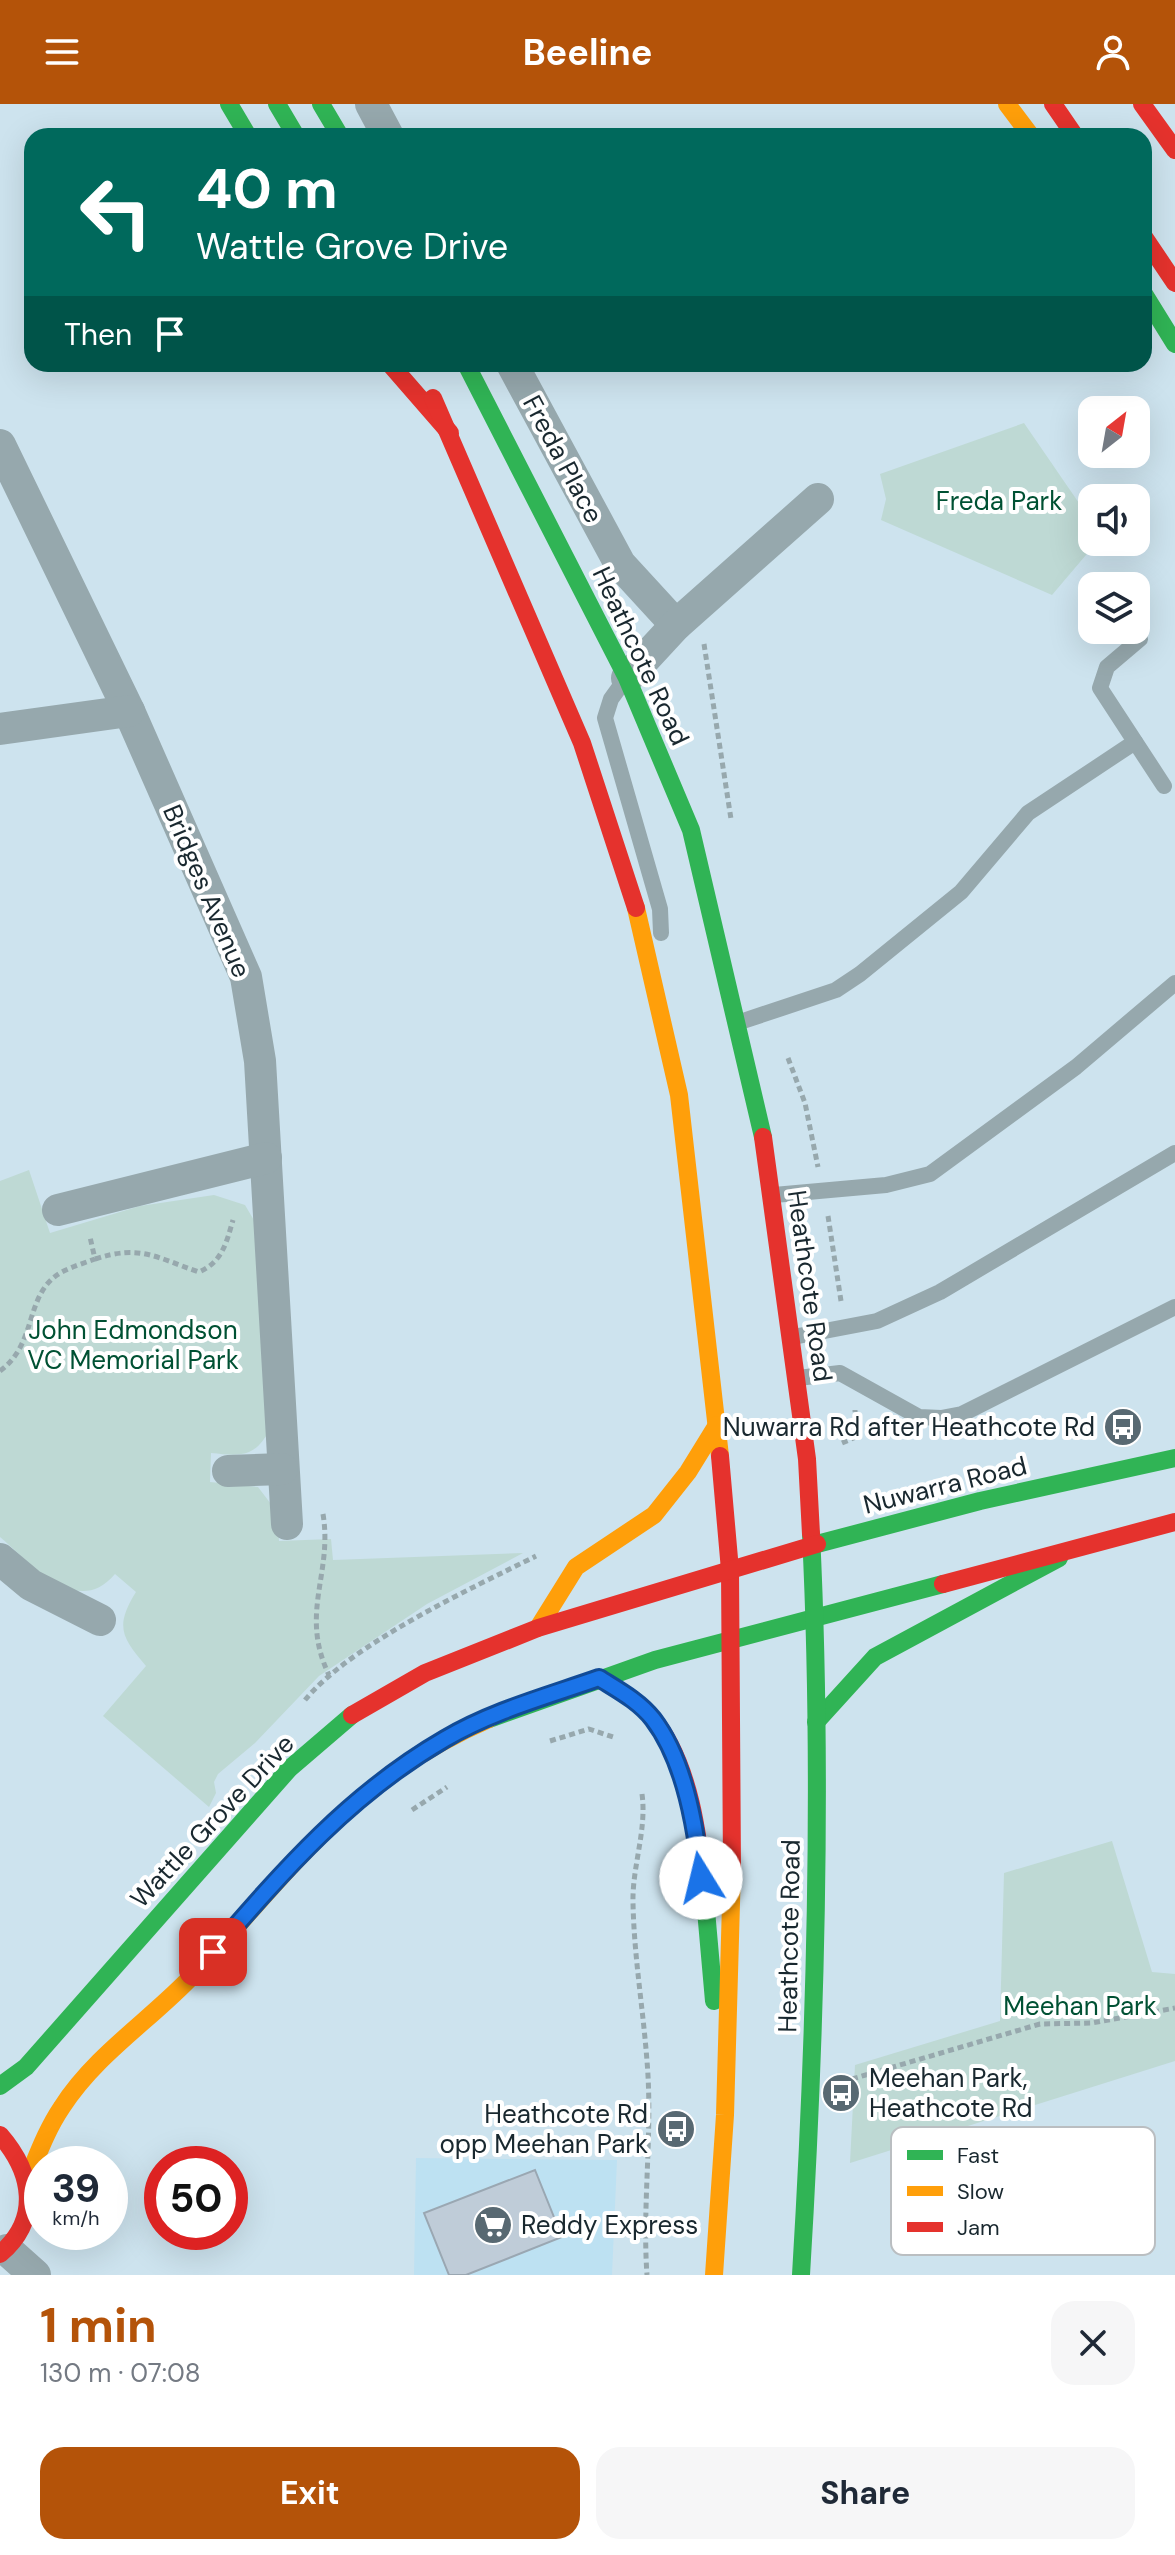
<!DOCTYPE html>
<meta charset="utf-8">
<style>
:root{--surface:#fff;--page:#f6f6f7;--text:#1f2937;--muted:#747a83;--accent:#b45309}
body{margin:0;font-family:"DM Sans",sans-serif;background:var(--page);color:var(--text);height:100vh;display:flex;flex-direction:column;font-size:30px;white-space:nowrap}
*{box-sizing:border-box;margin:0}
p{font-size:26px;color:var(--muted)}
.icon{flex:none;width:44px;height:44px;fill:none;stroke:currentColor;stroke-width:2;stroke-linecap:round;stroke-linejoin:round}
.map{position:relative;height:2171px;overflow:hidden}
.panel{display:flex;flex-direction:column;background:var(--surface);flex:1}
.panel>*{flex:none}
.top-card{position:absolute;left:24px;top:24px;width:1128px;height:244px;border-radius:24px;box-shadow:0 8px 32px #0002;background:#00695c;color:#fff;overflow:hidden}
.needle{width:52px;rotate:31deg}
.buttons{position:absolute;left:1078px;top:292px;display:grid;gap:16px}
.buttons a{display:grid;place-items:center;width:72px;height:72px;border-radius:16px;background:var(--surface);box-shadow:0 8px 32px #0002;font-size:40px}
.speed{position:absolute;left:24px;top:2042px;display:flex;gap:16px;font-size:40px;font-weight:700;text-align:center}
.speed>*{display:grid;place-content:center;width:104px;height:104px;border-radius:50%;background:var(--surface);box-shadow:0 8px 32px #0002;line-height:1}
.speed small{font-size:20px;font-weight:400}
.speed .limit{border:12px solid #d22;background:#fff;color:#111}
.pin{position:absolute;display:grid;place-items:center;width:68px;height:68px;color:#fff;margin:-34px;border-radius:16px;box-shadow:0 4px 12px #0006}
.me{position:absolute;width:88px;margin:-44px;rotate:351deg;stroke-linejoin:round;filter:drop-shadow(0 0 6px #0008)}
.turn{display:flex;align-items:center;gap:28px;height:168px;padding:0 40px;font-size:36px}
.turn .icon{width:104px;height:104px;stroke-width:2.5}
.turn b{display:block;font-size:56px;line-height:68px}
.then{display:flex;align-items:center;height:76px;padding:0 40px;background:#0003;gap:16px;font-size:30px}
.round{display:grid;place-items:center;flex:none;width:84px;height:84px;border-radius:24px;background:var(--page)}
.head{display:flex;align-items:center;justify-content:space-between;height:136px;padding:0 40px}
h1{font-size:48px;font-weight:700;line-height:60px;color:var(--accent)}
.action{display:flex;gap:16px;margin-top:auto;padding:16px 40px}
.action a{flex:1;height:92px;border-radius:24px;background:var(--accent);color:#fff;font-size:32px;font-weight:700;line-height:92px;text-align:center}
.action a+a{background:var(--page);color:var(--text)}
header{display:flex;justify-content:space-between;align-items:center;height:104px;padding:0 40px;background:var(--accent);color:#fff;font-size:36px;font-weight:700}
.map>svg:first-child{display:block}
.built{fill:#bde1f2}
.green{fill:#bed9d4}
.building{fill:#bfccd8;stroke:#9aa7b2;stroke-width:2}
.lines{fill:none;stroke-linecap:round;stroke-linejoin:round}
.path{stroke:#97a8ad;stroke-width:5;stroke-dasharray:6 4;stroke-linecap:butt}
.lane{stroke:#96a8ad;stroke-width:16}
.street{stroke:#96a8ad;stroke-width:32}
.fast{stroke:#30b455;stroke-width:18}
.slow{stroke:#ff9f0a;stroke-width:18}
.jam{stroke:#e5322d;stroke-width:18}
.route-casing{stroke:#114b97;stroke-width:20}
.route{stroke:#1a73e8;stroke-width:14}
.labels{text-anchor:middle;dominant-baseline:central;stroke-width:8;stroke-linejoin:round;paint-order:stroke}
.street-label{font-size:26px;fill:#19282f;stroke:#fff}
.park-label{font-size:26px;fill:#005133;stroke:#fff}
.poi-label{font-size:26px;fill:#19282f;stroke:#fff;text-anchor:end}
.key{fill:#fff;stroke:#babec1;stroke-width:2}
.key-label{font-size:22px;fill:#19282f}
</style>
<header><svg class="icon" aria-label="menu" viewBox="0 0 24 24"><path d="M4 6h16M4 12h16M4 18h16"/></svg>Beeline<svg class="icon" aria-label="person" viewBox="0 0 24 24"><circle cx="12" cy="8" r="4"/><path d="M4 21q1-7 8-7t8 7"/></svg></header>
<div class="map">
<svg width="1175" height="2171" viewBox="0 0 1175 2171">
<rect width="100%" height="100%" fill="#cde3ee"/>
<polygon class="built" points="416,2054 617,2056 612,2171 414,2171"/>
<g class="green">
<polygon points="1024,319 1092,418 1092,438 1097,438 1052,491 881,416 886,395 880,370"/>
<path d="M29 1066 50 1129 140 1102 214 1091 245 1101 259 1125 270 1325C255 1354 241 1352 211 1349L210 1378 258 1383 277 1408 279 1437 331 1435 333 1456 523 1449 427 1500 319 1572 255 1639 218 1670 214 1678 216 1689 209 1703 103 1612 146 1562C121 1533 115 1522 136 1488L115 1470C77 1515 32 1460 0 1433V1077Z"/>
<polygon points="1112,1737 1152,1868 1175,1870 1175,1957 850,2059 855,1961 1000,1917 1004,1769"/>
</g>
<polygon class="building" points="535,2066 562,2133 466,2171 449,2171 424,2109"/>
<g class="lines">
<g class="path">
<polyline points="704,540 731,715"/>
<polyline points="788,954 805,999 818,1063"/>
<polyline points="828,1112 841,1197"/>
<path d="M95 1155C141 1140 157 1154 199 1168 222 1158 226 1140 233 1116"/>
<path d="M0 1267C38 1239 24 1191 60 1169 71 1163 84 1159 95 1155L90 1133"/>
<polyline points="842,1339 856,1333 855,1306"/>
<path d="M323 1410C333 1470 299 1509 329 1571"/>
<path d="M305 1596C351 1540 470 1485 536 1452"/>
<polyline points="550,1637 589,1625 613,1633"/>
<path d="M642 1690C647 1726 632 1763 633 1799 634 1852 643 1904 647 1957 653 2029 642 2100 647 2171"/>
<polyline points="412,1706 447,1683"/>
<polyline points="852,1975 1040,1920 1092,1919 1175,1904"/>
<polyline points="72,2128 73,2143"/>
</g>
<g class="lane">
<polyline points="1140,535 1107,563 1100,584 1164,682"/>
<polyline points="624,577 611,595 605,614 660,805 661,829"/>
<polyline points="737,919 836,886 860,870 961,788 1028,709 1135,638"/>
<polyline points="774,1091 886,1081 930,1070 1076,963 1175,879"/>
<polyline points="793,1233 877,1217 940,1188 1175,1049"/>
<polyline points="798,1274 840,1269 919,1313 941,1314 962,1310 1175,1203"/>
</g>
<g class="street">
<polyline points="371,0 388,32"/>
<polyline points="512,260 620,460 676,521"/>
<polyline points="0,341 129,607 246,873 260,957 287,1420"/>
<polyline points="627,574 676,521 818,395"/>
<polyline points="0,625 129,607"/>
<polyline points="58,1106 266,1054"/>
<polyline points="228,1367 282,1365"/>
<polyline points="0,1455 31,1481 100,1516"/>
<polyline points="7,2146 35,2171"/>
</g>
<g class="fast">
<polyline points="229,0 248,32"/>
<polyline points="277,0 296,32"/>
<polyline points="321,0 340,32"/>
<polyline points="1144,190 1175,240"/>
<polyline points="466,260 627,574 691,726 763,1033"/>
<polyline points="817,1440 980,1397 1175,1354"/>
<polyline points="489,1615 655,1556 943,1480"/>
<polyline points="816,1618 875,1553 1059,1454"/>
<polyline points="705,1795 714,1897"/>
<polyline points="0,1982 26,1963 289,1665 352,1611"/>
<path d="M801 2171C816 1924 823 1677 811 1430"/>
</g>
<g class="slow">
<polyline points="1007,0 1031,32"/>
<polyline points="636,804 679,991 720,1352"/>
<polyline points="538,1524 576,1463 654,1411 688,1368 717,1321"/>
<path d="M28 2074C38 2050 47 2025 62 2003 96 1950 152 1915 194 1870 290 1766 354 1673 489 1615"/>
<polyline points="714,2171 725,2011 732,1764"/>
</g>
<g class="jam">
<polyline points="1053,0 1075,32"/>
<polyline points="1142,0 1175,46"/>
<polyline points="1144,133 1175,179"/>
<polyline points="390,260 450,329"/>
<polyline points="433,294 582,639 636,804"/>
<polyline points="763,1033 807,1355 811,1430"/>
<polyline points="720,1352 730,1466 732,1764"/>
<polyline points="943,1480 1175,1418"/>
<path d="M599 1574C617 1585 636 1595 650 1611 691 1658 699 1736 705 1795"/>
<polyline points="352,1611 425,1569 538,1524 817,1440"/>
<path d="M0 2031C33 2069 41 2115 0 2150"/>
</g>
</g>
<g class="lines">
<defs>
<path id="route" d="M213 1848C285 1765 350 1690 445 1635 492 1607 548 1592 599 1574 618 1586 639 1597 653 1615 685 1657 696 1723 701 1774"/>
</defs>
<use href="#route" class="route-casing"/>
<use href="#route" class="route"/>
</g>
<defs>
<symbol id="bus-disc" viewBox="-11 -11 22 22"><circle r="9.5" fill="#586972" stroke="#fff"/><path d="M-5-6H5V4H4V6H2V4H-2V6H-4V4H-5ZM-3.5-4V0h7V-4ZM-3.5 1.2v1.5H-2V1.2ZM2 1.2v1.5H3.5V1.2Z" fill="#fff"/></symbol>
<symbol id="supermarket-disc" viewBox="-11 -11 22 22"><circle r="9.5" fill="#586972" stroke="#fff"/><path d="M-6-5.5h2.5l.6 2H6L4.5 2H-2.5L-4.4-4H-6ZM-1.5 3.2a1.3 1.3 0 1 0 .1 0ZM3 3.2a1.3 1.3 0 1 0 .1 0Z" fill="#fff"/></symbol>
</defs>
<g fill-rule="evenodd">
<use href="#bus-disc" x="1101" y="1301" width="44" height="44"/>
<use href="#bus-disc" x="819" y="1967" width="44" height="44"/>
<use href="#bus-disc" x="654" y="2003" width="44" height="44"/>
<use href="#supermarket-disc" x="471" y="2099" width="44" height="44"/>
</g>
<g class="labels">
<g class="street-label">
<text transform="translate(563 355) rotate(62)">Freda Place</text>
<text transform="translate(641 552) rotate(65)">Heathcote Road</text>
<text transform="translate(207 787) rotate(67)">Bridges Avenue</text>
<text transform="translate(810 1182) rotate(82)">Heathcote Road</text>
<text transform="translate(945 1381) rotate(-14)">Nuwarra Road</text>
<text transform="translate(212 1717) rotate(-47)">Wattle Grove Drive</text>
<text transform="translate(789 1832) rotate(-89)">Heathcote Road</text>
</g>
<g class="park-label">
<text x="999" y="397">Freda Park</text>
<text x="133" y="1226">John Edmondson<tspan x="133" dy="30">VC Memorial Park</tspan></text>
<text x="1080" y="1902">Meehan Park</text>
</g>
<g class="poi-label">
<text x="1095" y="1323">Nuwarra Rd after Heathcote Rd</text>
<text x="869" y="1974" text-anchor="start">Meehan Park,<tspan x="869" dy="30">Heathcote Rd</tspan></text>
<text x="648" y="2010">Heathcote Rd<tspan x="648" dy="30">opp Meehan Park</tspan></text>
<text x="521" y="2121" text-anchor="start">Reddy Express</text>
</g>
</g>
<rect x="891" y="2023" width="264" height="128" rx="12" class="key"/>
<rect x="907" y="2046" width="36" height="10" fill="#30b455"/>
<rect x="907" y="2082" width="36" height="10" fill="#ff9f0a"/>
<rect x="907" y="2118" width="36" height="10" fill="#e5322d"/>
<g class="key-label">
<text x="957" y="2059">Fast</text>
<text x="957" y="2095">Slow</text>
<text x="957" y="2131">Jam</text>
</g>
</svg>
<div class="buttons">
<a><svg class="needle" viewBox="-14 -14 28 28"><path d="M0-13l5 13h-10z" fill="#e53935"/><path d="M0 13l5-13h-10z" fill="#747a83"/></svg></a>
<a><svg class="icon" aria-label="sound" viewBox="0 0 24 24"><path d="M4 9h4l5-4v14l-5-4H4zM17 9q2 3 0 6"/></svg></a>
<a><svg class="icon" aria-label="layers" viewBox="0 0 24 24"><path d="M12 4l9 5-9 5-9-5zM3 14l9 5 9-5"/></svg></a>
</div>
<div class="speed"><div>39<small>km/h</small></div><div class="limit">50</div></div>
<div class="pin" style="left:213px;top:1848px;background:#d93025"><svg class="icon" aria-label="arrive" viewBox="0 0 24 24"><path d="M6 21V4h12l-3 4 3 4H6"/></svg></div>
<svg class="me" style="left:701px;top:1774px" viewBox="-20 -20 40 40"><circle r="19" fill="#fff"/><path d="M0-13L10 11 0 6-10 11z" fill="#1a73e8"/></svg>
<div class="top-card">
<div class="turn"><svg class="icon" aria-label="left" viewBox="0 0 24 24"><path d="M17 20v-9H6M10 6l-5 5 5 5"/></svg><div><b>40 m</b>Wattle Grove Drive</div></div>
<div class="then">Then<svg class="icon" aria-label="arrive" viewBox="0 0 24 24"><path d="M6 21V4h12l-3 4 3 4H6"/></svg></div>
</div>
</div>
<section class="panel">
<div class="head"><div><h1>1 min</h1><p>130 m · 07:08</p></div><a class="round"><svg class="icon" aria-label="close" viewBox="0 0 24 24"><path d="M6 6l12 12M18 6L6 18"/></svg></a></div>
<div class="action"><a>Exit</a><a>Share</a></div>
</section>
